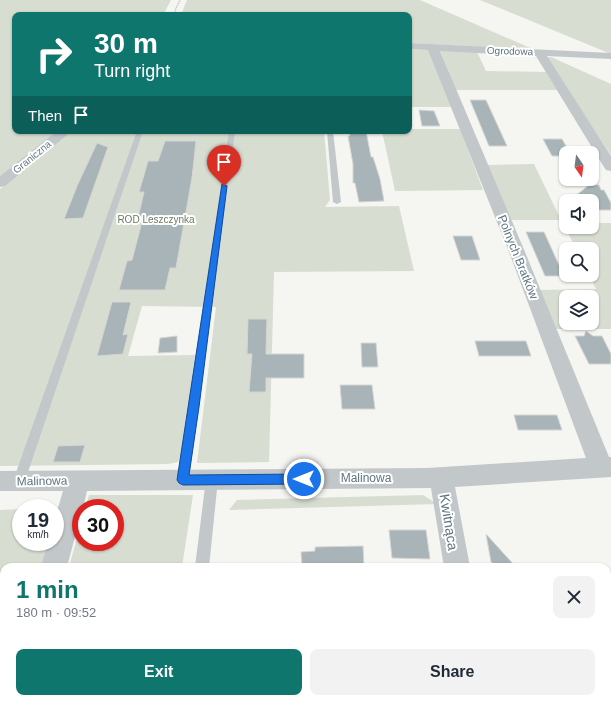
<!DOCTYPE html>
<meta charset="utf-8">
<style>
:root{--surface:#fff;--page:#f2f2f3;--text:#1f2937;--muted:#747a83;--accent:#0f766e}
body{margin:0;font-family:Helvetica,sans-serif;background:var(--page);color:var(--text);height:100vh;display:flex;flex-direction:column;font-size:15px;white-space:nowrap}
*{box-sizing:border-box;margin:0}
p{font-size:13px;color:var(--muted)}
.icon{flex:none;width:22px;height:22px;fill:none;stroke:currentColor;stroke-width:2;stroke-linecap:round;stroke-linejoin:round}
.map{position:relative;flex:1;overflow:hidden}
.panel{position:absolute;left:0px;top:563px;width:611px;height:140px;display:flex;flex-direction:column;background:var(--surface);border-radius:12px 12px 0 0;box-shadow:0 1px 3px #0004}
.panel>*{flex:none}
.hud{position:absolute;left:12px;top:12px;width:400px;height:122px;border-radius:8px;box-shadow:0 1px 3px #0004;background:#0f766e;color:#fff;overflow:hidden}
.needle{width:26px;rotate:166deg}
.buttons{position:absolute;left:559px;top:146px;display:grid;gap:8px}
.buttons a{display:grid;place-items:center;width:40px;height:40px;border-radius:8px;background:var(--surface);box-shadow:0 1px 3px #0004;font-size:20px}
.speed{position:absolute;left:12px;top:499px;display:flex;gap:8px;font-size:20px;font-weight:700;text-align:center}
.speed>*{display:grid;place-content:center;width:52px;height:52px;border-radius:50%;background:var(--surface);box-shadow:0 1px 3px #0004;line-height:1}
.speed small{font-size:10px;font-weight:400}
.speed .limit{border:6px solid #d22;background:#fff;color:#111}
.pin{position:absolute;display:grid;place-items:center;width:34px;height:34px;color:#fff;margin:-41px -17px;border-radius:50% 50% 50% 0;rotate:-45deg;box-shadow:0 0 4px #0007}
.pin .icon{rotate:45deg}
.me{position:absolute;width:44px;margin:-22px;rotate:270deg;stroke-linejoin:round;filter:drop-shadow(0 0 3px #0008)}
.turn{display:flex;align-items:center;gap:14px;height:84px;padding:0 16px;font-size:18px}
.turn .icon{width:52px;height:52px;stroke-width:2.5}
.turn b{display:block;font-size:28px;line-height:34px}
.then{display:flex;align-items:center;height:38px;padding:0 16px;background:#0003;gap:8px;font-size:15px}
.round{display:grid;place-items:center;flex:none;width:42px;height:42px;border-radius:8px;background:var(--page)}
.overview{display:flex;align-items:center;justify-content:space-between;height:68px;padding:0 16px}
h1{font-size:24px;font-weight:700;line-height:30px;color:var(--accent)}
.action{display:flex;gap:8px;margin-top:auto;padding:8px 16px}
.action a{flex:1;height:46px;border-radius:8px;background:var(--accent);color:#fff;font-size:16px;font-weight:700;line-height:46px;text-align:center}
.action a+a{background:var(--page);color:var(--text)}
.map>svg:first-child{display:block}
.green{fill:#d7ddd1;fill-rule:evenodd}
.building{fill:#a8b4b7;stroke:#d6d6d4}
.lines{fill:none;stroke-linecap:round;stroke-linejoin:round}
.path{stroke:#bbbfc0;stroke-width:1.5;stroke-dasharray:1 1;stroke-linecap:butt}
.lane{fill:#c2c7ca;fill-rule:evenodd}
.street{fill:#c2c7ca;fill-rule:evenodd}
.route{fill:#1a73e8;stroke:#114b97}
.labels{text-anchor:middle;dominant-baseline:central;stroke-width:4;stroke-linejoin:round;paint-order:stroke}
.far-street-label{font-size:10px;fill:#5d767f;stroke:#fff}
.far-park-label{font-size:10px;fill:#6a7b61;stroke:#fff}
.street-label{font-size:12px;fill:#5d767f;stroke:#fff}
.near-street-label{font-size:14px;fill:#5d767f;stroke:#fff}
</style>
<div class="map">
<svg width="611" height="703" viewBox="0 0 611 703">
<rect width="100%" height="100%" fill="#f5f5f1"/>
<g class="green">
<polygon points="0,0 171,0 163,15 15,15 15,131 58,131 0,176"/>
<polygon points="187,0 420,0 535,50 409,43 409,15 181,15"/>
<polygon points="480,0 611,0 611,54"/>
<polygon points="409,49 431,50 452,107 409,107"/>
<polygon points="440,50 477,52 486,71 546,72 557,90 456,90"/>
<polygon points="545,57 551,57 611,84 611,155"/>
<polygon points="409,129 460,129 483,190 395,191 382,131 409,131"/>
<polygon points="72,131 324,131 330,200 325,207 399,206 414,271 274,272 269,462 197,463 216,307 142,306 128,356 195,355 182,453 178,462 168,464 0,466 0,189"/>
<polygon points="534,164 561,220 509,220 487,165"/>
<path d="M563 223H566V227H592V223H611V329H554L539 290 596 289 589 275H592V249H576ZM566 297H592V323H566Z"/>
<polygon points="89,495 193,495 182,567 69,567 81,524 81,542 115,542 115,508 85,508"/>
<polygon points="423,495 437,504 229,510 237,500"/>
<polygon points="21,509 21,542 51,542 43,567 4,567 4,699 3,703 0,703 0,510"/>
<polygon points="32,699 164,699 163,703 31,703"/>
<polygon points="390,699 470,699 471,703 390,703"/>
</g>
<g class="building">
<polygon points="470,100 486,100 507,146 489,146"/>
<polygon points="419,110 434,111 440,126 422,126"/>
<polygon points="349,131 366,131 371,157 373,157 380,179 384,201 359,202 355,183 353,183 353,164 348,136 350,136"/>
<polygon points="543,139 562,139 566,146 566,156 552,156"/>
<polygon points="165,141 196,141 192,178 176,268 170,268 165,290 119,290 127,261 132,260 143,218 138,218 144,192 139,192 148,161 158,161"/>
<polygon points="97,143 108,147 83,218 64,219 77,186"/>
<polygon points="589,185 599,185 601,190 604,190 611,203 611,210 592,210 592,201 569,201"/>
<polygon points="526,232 544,232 564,276 545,276"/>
<polygon points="453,236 472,236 480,260 461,260"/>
<polygon points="112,302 131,302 123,335 128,334 123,354 97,356"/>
<polygon points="248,319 267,319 266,354 304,354 304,378 266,378 266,392 249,392 252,354 247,354"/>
<polygon points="586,331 593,336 602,336 611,354 611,364 589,364 575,336 584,336"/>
<polygon points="177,336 177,352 158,353 160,338"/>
<polygon points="475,341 526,341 531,356 479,356"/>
<polygon points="361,343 376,343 378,367 362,367"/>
<polygon points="340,385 372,385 375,409 342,409"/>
<polygon points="514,415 557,415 562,430 518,430"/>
<polygon points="85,445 80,462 53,462 58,446"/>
<polygon points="389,530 426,530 430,559 392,558"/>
<polygon points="486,534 516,567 497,567 491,562"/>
<polygon points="363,546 364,567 302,567 301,552 315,551 315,547"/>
</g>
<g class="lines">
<polyline class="path" points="173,15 180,0"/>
<g class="lane">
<polygon points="137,131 143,131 25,481 23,485 19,486 15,485 13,481"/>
<polygon points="229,131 235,131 189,480 187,484 183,485 179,484 177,480"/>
<polygon points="327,131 333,131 341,202 337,204 333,202"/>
<polygon points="212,474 216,475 218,479 209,567 195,567 206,479 208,475"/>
<rect x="179" y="699" width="16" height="4"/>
</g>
<g class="street">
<polygon points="409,43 611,53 611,59 547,56 611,156 611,171 606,170 604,167 536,56 440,51 525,252 609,457 611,457 611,477 455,487 470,567 444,567 431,488 87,491 83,508 81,508 81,514 67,567 41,567 48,542 55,542 55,518 63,491 0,491 0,471 427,468 586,458 509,252 428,50 409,49"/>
<polygon points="57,131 72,131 5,186 0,187 0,176"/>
<polygon points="4,698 4,699 34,699 33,703 3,703"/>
<polygon points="466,699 496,699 497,703 467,703"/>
</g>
</g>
<polygon class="route" points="222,184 227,186 199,407 189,475 304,474 308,475 309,479 308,482 304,484 183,485 179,483 177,480"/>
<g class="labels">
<g class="far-street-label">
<text transform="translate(510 51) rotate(2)">Ogrodowa</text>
<text transform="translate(32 157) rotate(-39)">Graniczna</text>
</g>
<g class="far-park-label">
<text x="156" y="219">ROD Leszczynka</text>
</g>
<g class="street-label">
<text transform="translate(518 257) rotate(68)">Polnych Bratków</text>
<text x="366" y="478">Malinowa</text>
<text transform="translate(42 481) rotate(-1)">Malinowa</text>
</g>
<g class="near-street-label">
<text transform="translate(449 522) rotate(81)">Kwitnąca</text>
</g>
</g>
</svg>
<div class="buttons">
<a><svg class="needle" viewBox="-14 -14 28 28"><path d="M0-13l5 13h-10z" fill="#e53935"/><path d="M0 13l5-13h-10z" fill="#747a83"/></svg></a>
<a><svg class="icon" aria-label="sound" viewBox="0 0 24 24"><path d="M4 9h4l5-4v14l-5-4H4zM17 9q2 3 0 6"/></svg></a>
<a><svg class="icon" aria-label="search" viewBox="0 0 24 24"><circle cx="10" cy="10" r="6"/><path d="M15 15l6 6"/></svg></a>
<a><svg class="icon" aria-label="layers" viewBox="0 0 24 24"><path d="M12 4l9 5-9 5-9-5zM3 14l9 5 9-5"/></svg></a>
</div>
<div class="speed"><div>19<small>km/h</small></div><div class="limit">30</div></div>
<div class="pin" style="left:224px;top:186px;background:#d93025"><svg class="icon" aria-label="arrive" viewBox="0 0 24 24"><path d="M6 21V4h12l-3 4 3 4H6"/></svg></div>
<svg class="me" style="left:304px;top:479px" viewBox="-20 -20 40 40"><circle r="17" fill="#1a73e8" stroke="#fff" stroke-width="3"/><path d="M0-11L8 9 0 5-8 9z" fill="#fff"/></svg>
<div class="hud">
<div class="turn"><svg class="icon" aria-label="right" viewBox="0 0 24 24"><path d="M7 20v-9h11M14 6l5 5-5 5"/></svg><div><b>30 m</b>Turn right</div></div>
<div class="then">Then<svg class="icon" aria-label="arrive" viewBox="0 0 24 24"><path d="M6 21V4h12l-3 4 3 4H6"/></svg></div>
</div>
<section class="panel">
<div class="overview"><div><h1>1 min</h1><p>180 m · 09:52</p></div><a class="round"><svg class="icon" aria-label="close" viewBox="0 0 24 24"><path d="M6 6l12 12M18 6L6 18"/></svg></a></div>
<div class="action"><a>Exit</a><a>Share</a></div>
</section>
</div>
